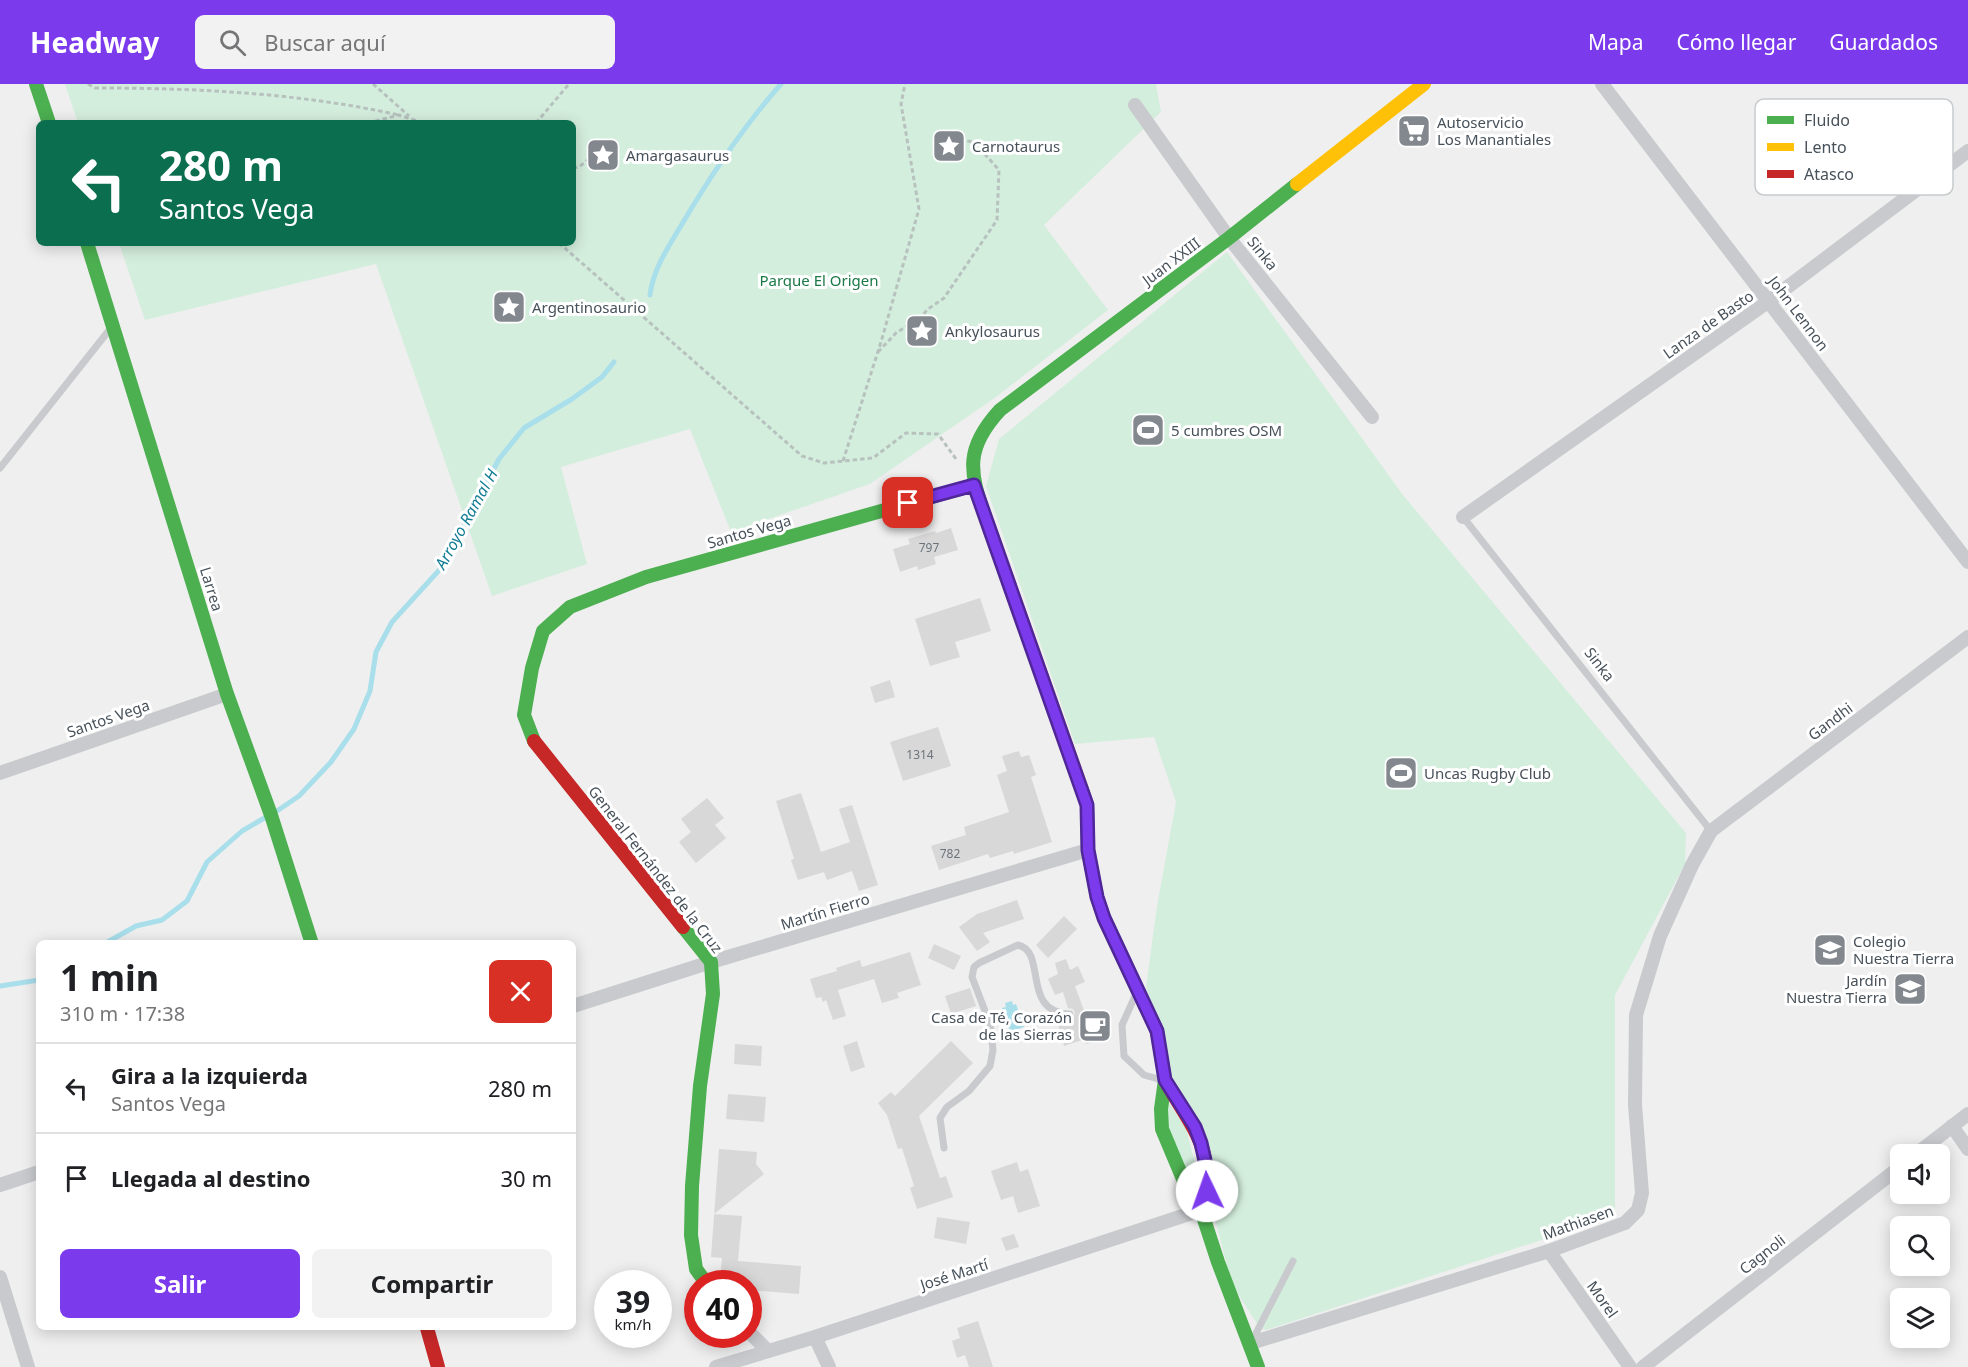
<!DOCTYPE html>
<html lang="es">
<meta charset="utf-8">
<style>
:root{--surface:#fff;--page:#f2f2f2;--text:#202124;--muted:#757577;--line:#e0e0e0;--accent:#7c3aed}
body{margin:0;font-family:"Noto Sans",sans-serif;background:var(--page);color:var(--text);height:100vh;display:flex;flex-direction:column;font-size:22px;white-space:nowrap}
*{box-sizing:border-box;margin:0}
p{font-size:20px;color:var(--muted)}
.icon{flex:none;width:33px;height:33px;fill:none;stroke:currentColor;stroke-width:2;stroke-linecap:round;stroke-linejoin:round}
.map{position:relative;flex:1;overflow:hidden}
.side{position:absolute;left:36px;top:856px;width:540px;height:390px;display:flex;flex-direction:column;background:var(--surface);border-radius:9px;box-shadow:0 3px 15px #0003}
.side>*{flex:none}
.hud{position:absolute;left:36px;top:36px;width:540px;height:126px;border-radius:9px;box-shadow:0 3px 15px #0003;background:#0b6e4f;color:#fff;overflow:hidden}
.fabs{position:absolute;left:1890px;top:1060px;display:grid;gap:12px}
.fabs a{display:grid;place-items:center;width:60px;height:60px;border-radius:9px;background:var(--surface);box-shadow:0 3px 15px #0003;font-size:30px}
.speed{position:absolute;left:594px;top:1186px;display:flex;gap:12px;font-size:30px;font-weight:700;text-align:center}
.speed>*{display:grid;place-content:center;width:78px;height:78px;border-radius:50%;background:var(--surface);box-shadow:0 3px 15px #0003;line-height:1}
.speed small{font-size:15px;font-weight:400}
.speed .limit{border:9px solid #d22;background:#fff;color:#111}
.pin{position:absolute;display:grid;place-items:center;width:51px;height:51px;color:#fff;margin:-26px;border-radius:12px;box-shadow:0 3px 9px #0006}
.me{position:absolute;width:66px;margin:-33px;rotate:357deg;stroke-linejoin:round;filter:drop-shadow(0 0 4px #0008)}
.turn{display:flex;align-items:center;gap:21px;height:126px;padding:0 24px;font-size:27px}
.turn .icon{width:78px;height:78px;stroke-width:2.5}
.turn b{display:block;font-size:42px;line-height:51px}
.round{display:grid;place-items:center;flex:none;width:63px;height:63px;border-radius:9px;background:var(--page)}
.summary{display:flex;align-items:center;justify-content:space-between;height:102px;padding:0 24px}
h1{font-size:36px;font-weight:700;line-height:45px}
.cta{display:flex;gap:12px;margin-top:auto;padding:12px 24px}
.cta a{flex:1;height:69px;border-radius:9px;background:var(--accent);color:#fff;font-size:24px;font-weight:700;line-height:69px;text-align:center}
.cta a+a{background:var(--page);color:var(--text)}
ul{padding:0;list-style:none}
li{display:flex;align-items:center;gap:18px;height:90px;padding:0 24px;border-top:2px solid var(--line)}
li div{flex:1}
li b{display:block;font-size:22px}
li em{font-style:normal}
header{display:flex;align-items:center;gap:36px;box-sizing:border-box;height:84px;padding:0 30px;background:var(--accent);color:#fff}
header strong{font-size:28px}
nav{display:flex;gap:33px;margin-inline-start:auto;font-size:21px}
.search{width:420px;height:54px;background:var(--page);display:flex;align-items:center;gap:15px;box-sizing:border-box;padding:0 21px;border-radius:9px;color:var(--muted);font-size:22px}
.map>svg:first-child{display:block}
.green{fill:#d4eedd}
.water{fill:#a9deeb}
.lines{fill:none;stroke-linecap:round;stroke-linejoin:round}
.stream{stroke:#a9deeb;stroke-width:5}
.building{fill:#d8d8d9}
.path{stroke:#b7c2bf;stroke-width:3;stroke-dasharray:4.5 3;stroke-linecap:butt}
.lane{stroke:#c8cacd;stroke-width:7}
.street{stroke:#c8cacd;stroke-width:14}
.fast{stroke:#4caf50;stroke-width:14}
.slow{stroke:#ffc107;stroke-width:14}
.jam{stroke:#c62828;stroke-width:14}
.route-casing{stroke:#51269a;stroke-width:15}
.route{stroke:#7c3aed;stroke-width:10}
.labels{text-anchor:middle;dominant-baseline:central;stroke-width:6;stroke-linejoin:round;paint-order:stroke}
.number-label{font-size:12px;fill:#6c747a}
.poi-label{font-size:15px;fill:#47515a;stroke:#fff;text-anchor:start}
.street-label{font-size:15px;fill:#47515a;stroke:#fff}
.park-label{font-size:15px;fill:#1a7947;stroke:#fff}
.water-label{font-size:16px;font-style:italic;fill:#117c94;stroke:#fff}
.key{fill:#fff;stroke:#c8cbce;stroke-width:1.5}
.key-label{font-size:16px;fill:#47515a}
</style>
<header>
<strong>Headway</strong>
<div class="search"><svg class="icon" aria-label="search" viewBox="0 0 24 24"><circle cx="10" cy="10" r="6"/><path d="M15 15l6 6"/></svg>Buscar aquí</div>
<nav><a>Mapa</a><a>Cómo llegar</a><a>Guardados</a></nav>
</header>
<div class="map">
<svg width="1968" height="1283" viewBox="0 0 1968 1283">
<rect width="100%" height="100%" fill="#efefef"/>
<g class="green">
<polygon points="65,0 1156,0 1161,28 1044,141 1108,226 996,313 870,400 731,448 690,345 561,383 587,480 492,512 376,180 145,236 119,159 573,159 573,39 78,39"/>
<polygon points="1227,168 1403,411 1686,749 1685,780 1615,911 1615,1132 1266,1246 1260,1244 1232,1201 1214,1131 1215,1090 1171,992 1146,903 1157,822 1176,718 1154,653 1075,660 986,402 999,355"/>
<polygon points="1167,1016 1186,1044 1196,1084 1194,1104 1166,1041"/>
</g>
<polygon class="water" points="1012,917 1013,921 1016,920 1024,943 1010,948 1002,924 1006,923 1005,919"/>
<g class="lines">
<g class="stream">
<path d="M650 211C653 185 669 162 682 140 711 91 743 43 781 0"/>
<polyline points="274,729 299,712 331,678 354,645 370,607 376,568 392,538 442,483 499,375 524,344 572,315 602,293 614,278"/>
<polyline points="104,860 136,842 162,836 187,817 207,778 242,747 266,733"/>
<polyline points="0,902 39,896"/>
</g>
</g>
<g class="building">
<polygon points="951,444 958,466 934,473 936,480 918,486 917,482 900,488 893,465 910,460 908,455 935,447 936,449"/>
<polygon points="980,514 991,547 955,558 960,573 930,582 915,535"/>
<polygon points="890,596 895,613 875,619 870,603"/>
<polygon points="938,643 951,682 903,697 890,658"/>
<polygon points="1019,667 1021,673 1029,671 1036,691 1031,693 1052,758 1014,770 1013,767 990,774 988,770 939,786 931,762 966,751 964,743 1009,728 997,691 1007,687 1002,672"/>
<polygon points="801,709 821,768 850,758 839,725 852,721 878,801 859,807 852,787 827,796 824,788 798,796 791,776 794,775 776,717"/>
<polygon points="707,714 724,734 715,741 726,754 696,779 679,758 691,748 681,735"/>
<polygon points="1017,816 1024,835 983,849 990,858 977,867 959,843 977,830"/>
<polygon points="1064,832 1077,845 1048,874 1036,861"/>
<polygon points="934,860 961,872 954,886 928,874"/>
<polygon points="910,868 921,901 897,909 899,914 882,919 874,895 838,906 846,932 833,936 826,916 823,918 821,913 816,914 810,895 837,887 836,884 860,876 862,883"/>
<polygon points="1066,875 1070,886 1078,882 1085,898 1075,902 1086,932 1094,929 1102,955 1086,960 1085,955 1064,962 1058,941 1072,936 1075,929 1073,925 1068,924 1063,908 1055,911 1048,895 1058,890 1055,879"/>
<polygon points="970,904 976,922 951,930 945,912"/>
<polygon points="857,957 865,983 851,988 843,962"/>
<polygon points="951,957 973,979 919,1032 940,1094 946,1092 953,1113 917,1125 910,1104 914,1102 902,1064 898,1065 887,1031 878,1019 891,1008 895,1012"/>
<polygon points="735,960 762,962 761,982 734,980"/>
<polygon points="728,1010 766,1013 764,1038 726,1035"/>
<polygon points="719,1065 757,1068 756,1080 764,1090 714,1130 742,1132 738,1177 801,1182 799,1210 749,1206 749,1199 720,1197 722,1174 711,1173"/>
<polygon points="1017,1078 1020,1088 1028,1085 1040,1122 1018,1129 1013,1112 1001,1116 991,1087"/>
<polygon points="937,1133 970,1138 966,1160 934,1154"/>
<polygon points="1014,1150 1019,1163 1006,1167 1001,1154"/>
<polygon points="978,1237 993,1283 969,1283 965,1271 957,1274 952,1257 960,1254 957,1244"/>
</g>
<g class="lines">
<g class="path">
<path d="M88 0 95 4C198 4 299 9 399 31"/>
<polyline points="373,0 409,32"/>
<polyline points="368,39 399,31 423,39"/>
<polyline points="536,39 569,0"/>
<polyline points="573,84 579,83 596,69"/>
<polyline points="559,159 802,372 824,379 873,374 906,349 938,350 956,375"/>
<polyline points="878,268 896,249 921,233 928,225 944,214 997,136 999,86 974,58 961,56"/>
<polyline points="843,377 881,258 919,125 901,20 905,0"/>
</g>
<g class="lane">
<polyline points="0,384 110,245"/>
<polyline points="1463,433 1711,747"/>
<polyline points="1136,910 1122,941 1124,972 1144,991 1162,996"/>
<path d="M944 1064 940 1034 947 1023 969 1007 990 982 993 966 990 940 972 893 974 883 979 879 1018 861C1048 868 1020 928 1070 930"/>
<polyline points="1252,1257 1293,1177"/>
</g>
<g class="street">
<polyline points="1602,0 1968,478"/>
<polyline points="1135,21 1229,154 1372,333"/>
<polyline points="1463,433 1769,217 1968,67"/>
<polyline points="0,689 227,610"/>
<polyline points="573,922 711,878 1088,766"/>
<polyline points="1952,1042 1968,1065"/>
<polyline points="1915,1071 1968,1030"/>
<polyline points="0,1101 39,1088"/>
<polyline points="1549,1167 1630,1283"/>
<polyline points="0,1193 28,1283"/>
<polyline points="748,1247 768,1267"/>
<polyline points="815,1253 829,1283"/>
<polyline points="1251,1259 1549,1167 1625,1139 1638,1126 1642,1109 1635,1021 1636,931 1660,852 1692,781 1711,747 1968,553"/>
<polyline points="716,1283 815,1253 1201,1126"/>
<polyline points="1643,1283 1900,1083"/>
</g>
<g class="fast">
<polyline points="36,0 49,39"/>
<polyline points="87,159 227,610 271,731 312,860"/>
<path d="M985 432C969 387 965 364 1000 326L1229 154 1297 100"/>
<polyline points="534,657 524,631 532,584 543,547 570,523 646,493 974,401"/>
<polyline points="1081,703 1087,721 1088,766 1097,813 1104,834 1157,947 1165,996 1161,1025 1162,1045 1183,1095 1201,1126 1218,1178 1258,1283"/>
<polyline points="683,843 711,878 713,910 700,1002 692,1102 691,1151 696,1185 707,1200"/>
</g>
<g class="slow">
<polyline points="1297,100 1424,0"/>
<polyline points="985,432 1081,703"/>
</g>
<g class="jam">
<polyline points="534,657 683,843"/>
<path d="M1165 996C1192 1045 1218 1066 1201 1126"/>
<polyline points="427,1244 438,1283"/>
</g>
</g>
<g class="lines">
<defs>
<polyline id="route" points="908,419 974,401 1087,721 1088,766 1097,813 1104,834 1157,947 1165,996 1195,1043 1201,1059 1208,1090 1207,1107"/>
</defs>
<use href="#route" class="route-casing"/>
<use href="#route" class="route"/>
</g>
<defs>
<symbol id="supermarket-square" viewBox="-11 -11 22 22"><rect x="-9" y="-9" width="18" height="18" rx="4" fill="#82888e" stroke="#fff"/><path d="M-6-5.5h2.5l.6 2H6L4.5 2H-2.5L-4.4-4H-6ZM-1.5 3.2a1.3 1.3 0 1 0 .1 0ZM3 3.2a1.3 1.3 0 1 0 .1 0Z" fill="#fff"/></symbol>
<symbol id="sight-square" viewBox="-11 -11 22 22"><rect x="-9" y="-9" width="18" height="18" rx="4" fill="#82888e" stroke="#fff"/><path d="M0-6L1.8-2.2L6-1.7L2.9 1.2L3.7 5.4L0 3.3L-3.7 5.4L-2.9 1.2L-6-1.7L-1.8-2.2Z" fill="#fff"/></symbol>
<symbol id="stadium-square" viewBox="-11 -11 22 22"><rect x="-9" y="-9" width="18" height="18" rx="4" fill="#82888e" stroke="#fff"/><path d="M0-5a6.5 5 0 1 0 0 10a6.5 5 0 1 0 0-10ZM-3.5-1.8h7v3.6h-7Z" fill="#fff"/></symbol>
<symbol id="school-square" viewBox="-11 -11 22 22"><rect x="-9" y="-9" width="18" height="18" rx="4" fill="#82888e" stroke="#fff"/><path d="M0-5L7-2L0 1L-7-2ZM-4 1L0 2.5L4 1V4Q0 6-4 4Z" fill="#fff"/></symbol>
<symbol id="cafe-square" viewBox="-11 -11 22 22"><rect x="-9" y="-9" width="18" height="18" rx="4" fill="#82888e" stroke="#fff"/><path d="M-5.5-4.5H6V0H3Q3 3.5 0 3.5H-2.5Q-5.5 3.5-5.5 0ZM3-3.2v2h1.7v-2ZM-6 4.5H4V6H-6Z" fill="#fff"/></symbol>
</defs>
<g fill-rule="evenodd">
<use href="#supermarket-square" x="1395" y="28" width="38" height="38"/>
<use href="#sight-square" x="930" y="43" width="38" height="38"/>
<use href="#sight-square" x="584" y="52" width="38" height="38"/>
<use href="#sight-square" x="490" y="204" width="38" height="38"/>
<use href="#sight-square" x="903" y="228" width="38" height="38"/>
<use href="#stadium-square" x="1129" y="327" width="38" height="38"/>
<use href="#stadium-square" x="1382" y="670" width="38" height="38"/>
<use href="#school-square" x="1811" y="847" width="38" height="38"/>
<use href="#school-square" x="1891" y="886" width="38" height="38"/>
<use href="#cafe-square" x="1076" y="923" width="38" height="38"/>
</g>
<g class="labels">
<g class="number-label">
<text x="929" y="463">797</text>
<text x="920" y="670">1314</text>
<text x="950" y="769">782</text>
</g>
<g class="poi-label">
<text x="1437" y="38">Autoservicio<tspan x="1437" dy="17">Los Manantiales</tspan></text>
<text x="972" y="62">Carnotaurus</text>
<text x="626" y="71">Amargasaurus</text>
<text x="532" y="223">Argentinosaurio</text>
<text x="945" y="247">Ankylosaurus</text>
<text x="1171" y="346">5 cumbres OSM</text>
<text x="1424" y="689">Uncas Rugby Club</text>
<text x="1853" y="857">Colegio<tspan x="1853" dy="17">Nuestra Tierra</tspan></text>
<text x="1887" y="896" text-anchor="end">Jardín<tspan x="1887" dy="17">Nuestra Tierra</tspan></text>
<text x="1072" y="933" text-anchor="end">Casa de Té, Corazón<tspan x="1072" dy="17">de las Sierras</tspan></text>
</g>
<g class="street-label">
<text transform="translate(1263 169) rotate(51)">Sinka</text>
<text transform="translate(1171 177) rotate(-37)">Juan XXIII</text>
<text transform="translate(1799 229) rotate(53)">John Lennon</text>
<text transform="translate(1708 240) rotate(-35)">Lanza de Basto</text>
<text transform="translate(749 447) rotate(-16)">Santos Vega</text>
<text transform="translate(212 505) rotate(73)">Larrea</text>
<text transform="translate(1600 580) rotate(52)">Sinka</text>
<text transform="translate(108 634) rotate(-19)">Santos Vega</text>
<text transform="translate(1830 637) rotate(-37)">Gandhi</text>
<text transform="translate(656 785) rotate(52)">General Fernández de la Cruz</text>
<text transform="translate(825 827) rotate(-17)">Martín Fierro</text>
<text transform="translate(1578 1138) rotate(-20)">Mathiasen</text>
<text transform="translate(1762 1170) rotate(-38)">Cagnoli</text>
<text transform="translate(954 1190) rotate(-18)">José Martí</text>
<text transform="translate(1603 1215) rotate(55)">Morel</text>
</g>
<g class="park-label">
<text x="819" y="196">Parque El Origen</text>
</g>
<g class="water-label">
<text transform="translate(466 435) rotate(-61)">Arroyo Ramal H</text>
</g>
</g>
<rect x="1755" y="15" width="198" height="96" rx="9" class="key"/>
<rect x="1767" y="32" width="27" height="8" fill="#4caf50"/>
<rect x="1767" y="59" width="27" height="8" fill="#ffc107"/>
<rect x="1767" y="86" width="27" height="8" fill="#c62828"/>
<g class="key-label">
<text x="1804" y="42">Fluido</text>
<text x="1804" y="69">Lento</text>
<text x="1804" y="96">Atasco</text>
</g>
</svg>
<div class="fabs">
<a><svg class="icon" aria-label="sound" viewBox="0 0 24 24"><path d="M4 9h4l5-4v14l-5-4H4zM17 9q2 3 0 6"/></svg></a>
<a><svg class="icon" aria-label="search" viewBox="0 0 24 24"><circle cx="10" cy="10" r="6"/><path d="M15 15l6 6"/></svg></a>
<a><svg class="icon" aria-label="layers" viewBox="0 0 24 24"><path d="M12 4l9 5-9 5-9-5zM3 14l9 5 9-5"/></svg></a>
</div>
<div class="speed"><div>39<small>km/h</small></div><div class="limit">40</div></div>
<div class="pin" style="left:908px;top:419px;background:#d93025"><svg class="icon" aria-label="arrive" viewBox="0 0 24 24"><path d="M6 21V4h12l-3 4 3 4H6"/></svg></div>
<svg class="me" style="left:1207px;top:1107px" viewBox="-20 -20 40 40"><circle r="19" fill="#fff"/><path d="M0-13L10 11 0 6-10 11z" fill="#7c3aed"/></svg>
<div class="hud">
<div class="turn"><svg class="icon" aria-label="left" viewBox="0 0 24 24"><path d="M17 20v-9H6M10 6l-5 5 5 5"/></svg><div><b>280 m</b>Santos Vega</div></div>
</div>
<section class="side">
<div class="summary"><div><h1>1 min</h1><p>310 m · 17:38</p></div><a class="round" style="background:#d93025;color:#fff"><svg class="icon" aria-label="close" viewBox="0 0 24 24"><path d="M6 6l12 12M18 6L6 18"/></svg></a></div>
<ul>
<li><svg class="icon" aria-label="left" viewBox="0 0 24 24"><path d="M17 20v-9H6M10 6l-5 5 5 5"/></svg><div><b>Gira a la izquierda</b><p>Santos Vega</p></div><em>280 m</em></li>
<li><svg class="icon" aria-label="arrive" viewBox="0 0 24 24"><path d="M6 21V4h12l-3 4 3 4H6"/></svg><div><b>Llegada al destino</b></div><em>30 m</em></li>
</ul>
<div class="cta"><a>Salir</a><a>Compartir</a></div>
</section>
</div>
